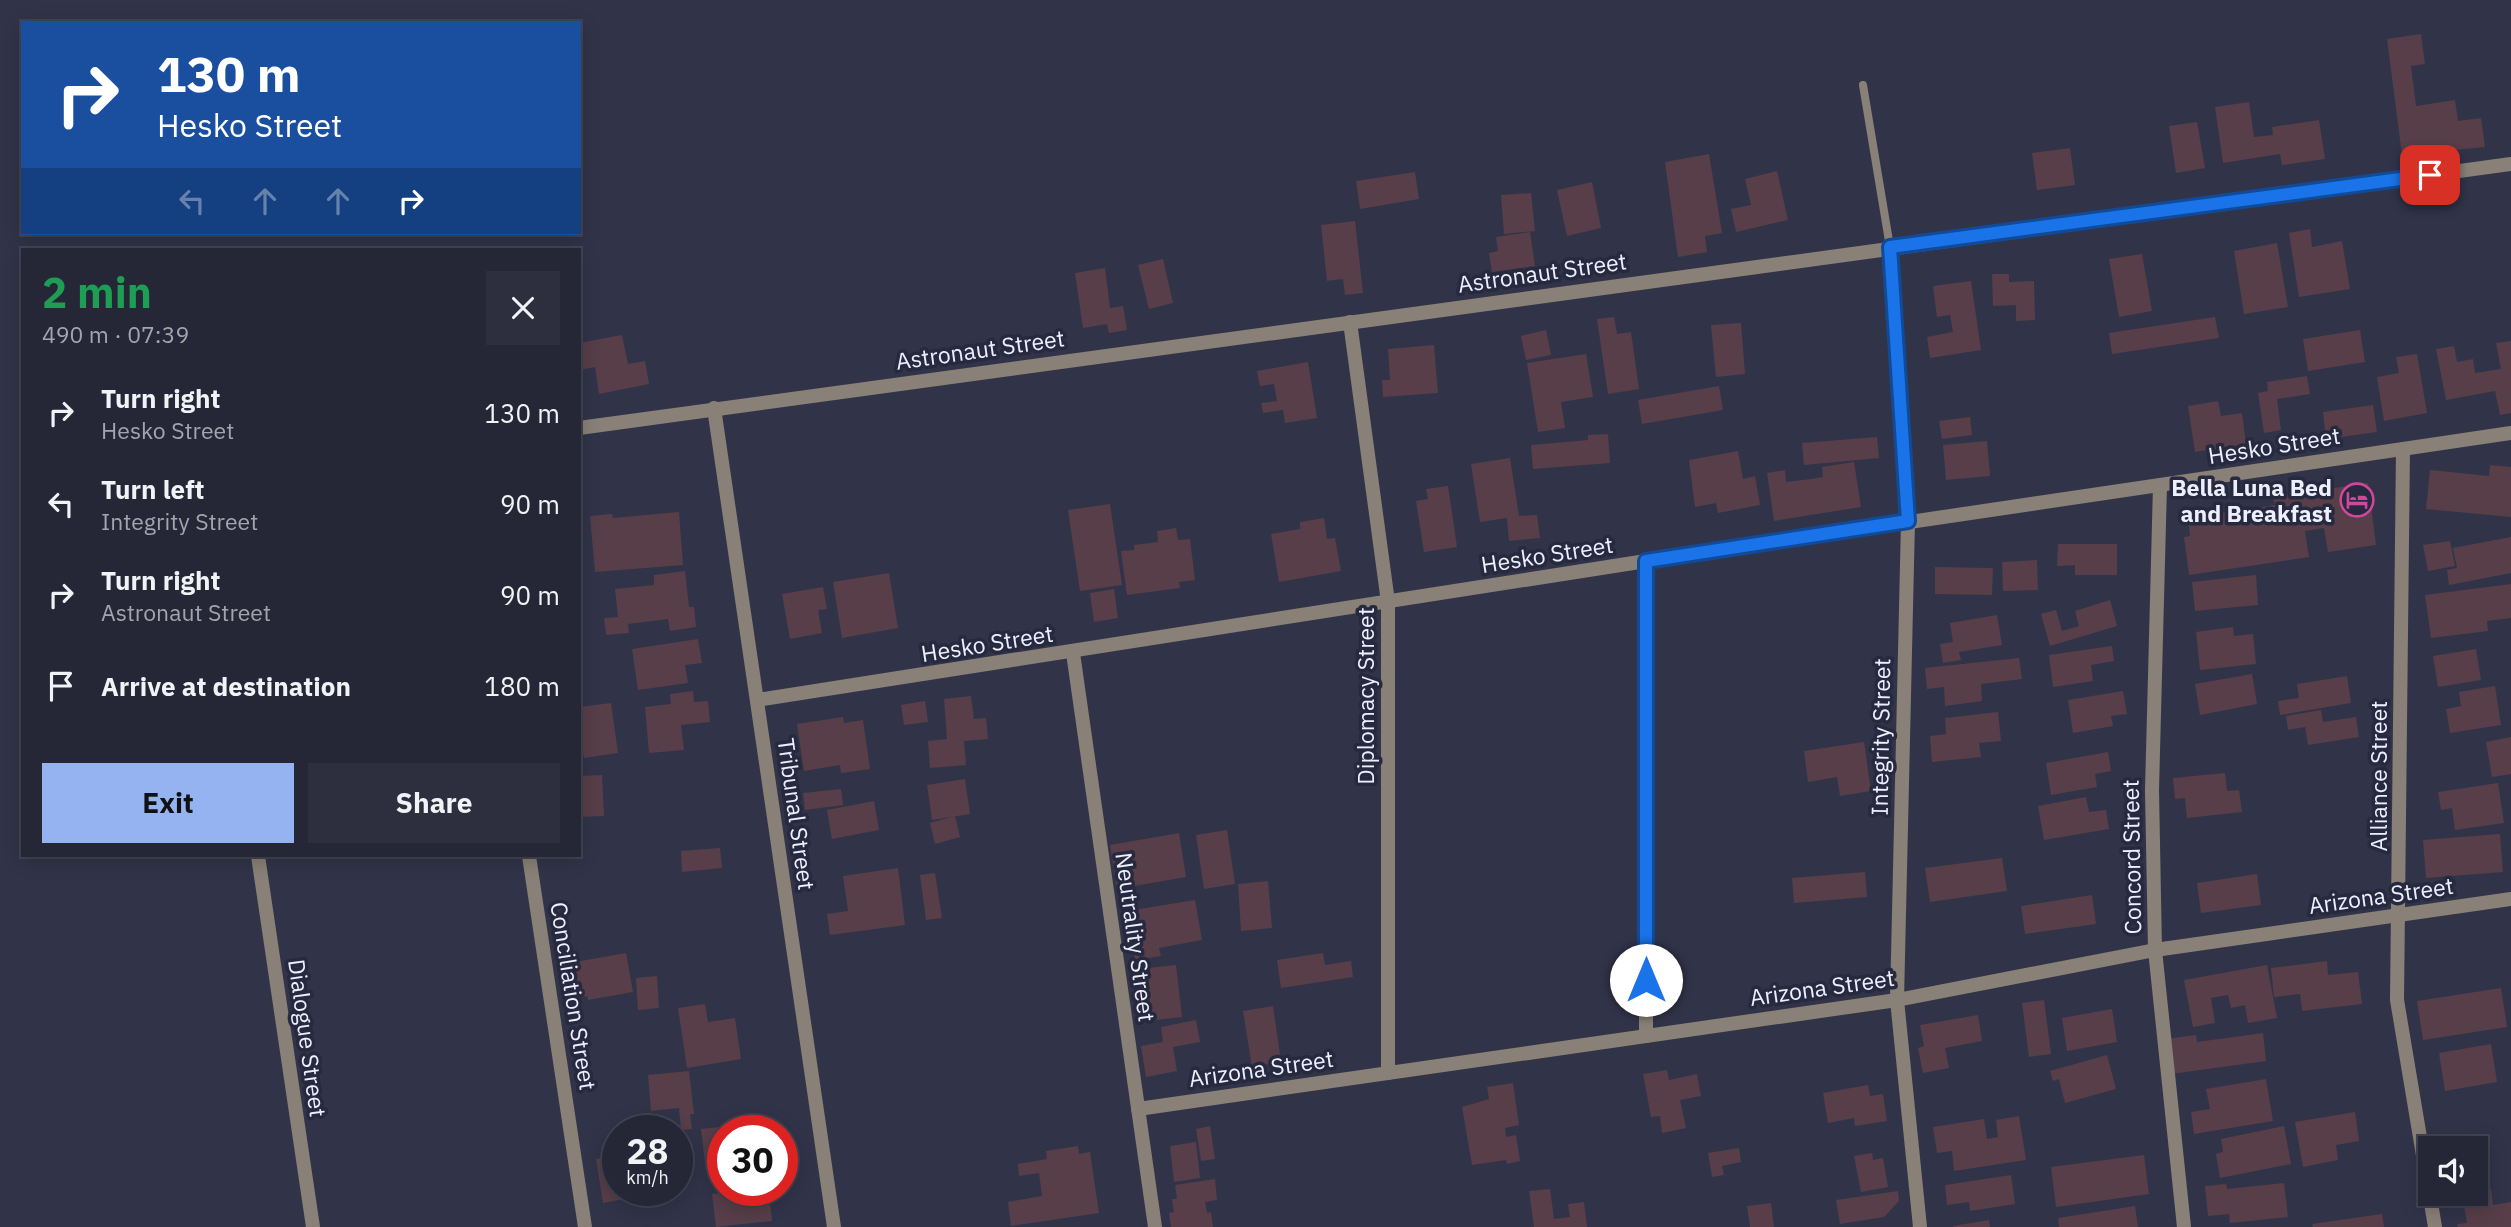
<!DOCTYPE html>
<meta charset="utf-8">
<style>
:root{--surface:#252737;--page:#2d2f3f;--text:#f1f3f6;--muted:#a3a5ad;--line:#424452;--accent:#95b2f1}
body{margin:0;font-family:"IBM Plex Sans",sans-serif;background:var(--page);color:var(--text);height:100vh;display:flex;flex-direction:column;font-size:26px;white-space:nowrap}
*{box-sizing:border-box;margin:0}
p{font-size:23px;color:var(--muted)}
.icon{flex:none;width:38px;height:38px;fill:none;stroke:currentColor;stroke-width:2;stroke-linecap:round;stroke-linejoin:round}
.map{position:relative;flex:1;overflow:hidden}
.panel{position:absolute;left:21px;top:248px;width:560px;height:609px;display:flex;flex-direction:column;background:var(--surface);border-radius:0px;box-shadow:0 4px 18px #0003,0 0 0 2px var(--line)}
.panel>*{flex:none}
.banner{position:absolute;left:21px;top:21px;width:560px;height:214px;border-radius:0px;box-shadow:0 4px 18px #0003,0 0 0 2px var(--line);background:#1a4fa0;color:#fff;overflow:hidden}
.fabs{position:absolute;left:2418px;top:1136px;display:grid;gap:14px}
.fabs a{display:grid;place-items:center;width:70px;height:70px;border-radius:0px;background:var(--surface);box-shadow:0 4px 18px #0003,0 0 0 2px var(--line);font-size:35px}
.speed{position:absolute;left:602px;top:1115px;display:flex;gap:14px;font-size:35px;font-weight:700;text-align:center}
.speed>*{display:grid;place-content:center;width:91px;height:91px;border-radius:50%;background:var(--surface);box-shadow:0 4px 18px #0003,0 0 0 2px var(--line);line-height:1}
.speed small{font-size:18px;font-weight:400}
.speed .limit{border:10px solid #d22;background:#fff;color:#111}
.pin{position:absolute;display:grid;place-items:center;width:60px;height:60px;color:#fff;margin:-30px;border-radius:14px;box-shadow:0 4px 10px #0006}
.me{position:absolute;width:77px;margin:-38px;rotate:0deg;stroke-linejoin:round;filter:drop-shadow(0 0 5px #0008)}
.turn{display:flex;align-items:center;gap:24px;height:147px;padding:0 21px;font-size:32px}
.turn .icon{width:91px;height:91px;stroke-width:2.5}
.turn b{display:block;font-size:49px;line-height:60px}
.lanes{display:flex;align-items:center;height:66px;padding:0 21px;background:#0003;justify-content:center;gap:35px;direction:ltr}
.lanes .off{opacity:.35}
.round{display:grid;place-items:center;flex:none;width:74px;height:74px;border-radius:0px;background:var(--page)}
.head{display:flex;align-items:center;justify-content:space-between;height:119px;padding:0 21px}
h1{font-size:42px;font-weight:700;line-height:52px;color:#1e9e55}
.primary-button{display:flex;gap:14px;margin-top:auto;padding:14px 21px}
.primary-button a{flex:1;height:80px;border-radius:0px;background:var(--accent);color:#111;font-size:28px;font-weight:700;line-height:80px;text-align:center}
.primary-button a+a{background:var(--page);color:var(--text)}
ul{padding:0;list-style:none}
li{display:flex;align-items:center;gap:21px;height:91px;padding:0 21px}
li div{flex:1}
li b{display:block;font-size:26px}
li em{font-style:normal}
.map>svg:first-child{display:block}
.building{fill:#573e49}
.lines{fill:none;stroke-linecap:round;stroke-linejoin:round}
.service{stroke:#898077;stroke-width:8}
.minor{stroke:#898077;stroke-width:14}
.route-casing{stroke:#114b97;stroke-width:18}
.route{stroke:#1a73e8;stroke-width:12}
.labels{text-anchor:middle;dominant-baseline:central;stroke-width:7;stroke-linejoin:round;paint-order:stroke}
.street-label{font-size:23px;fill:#edeffe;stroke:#272a3f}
.poi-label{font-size:23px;font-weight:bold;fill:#edeffe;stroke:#272a3f;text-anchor:end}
</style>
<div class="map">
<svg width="2511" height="1227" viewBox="0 0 2511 1227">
<rect width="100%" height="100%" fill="#313449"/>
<g class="building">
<polygon points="2421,34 2425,64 2411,66 2416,106 2455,100 2458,121 2481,118 2485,147 2402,155 2387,39"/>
<polygon points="2249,102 2254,137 2273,135 2272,127 2319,120 2325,159 2282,165 2280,154 2223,163 2215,107"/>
<polygon points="2197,122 2205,168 2176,173 2169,126"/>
<polygon points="2070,148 2075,185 2037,190 2032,153"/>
<polygon points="1709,154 1722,233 1705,236 1707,252 1678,257 1665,162"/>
<polygon points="1777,171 1788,220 1736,232 1731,209 1751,205 1745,179"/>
<polygon points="1415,172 1419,199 1360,209 1356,181"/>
<polygon points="1592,182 1601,228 1567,236 1557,190"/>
<polygon points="1531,193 1535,231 1504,234 1501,195"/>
<polygon points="1355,221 1363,293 1345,295 1343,279 1327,281 1321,225"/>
<polygon points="2310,229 2312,247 2342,241 2350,289 2299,297 2289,233"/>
<polygon points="1530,232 1535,266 1492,272 1489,253 1498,251 1496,237"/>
<polygon points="2277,243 2288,307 2244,314 2234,251"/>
<polygon points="2142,254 2152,311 2119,317 2109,259"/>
<polygon points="1163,259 1173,303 1149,309 1138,265"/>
<polygon points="1105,268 1110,308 1123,306 1127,330 1109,333 1107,324 1083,328 1075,273"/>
<polygon points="1992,274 2009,274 2009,282 2034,281 2035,320 2016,321 2016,305 1993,306"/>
<polygon points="1971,281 1981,350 1930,358 1927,337 1953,332 1950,315 1937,317 1933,286"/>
<polygon points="1614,317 1617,334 1631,332 1639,389 1608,394 1597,319"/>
<polygon points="2215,317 2219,338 2112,354 2109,333"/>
<polygon points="1741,323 1745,374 1716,377 1711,325"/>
<polygon points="1546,330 1551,355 1526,360 1521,336"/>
<polygon points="2360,330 2365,362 2308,371 2303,339"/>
<polygon points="622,335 628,364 645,361 649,384 599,394 595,367 579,370 579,343"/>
<polygon points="2511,341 2511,413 2500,415 2495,391 2446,400 2436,349 2454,346 2457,362 2473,359 2475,373 2501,369 2496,343"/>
<polygon points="1434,345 1438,393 1383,397 1382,380 1390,380 1388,349"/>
<polygon points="1586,354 1593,397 1561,402 1565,428 1538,432 1527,363"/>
<polygon points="2417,354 2427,413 2384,421 2377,377 2399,373 2396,357"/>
<polygon points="1308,362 1317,418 1285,423 1283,410 1263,413 1261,403 1277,401 1274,384 1260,386 1257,371"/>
<polygon points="2307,376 2310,394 2277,399 2281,430 2264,433 2258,393 2268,391 2267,382"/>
<polygon points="1719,386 1723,410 1642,424 1638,400"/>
<polygon points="2218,401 2221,416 2242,413 2246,444 2195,452 2188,406"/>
<polygon points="2373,405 2377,432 2326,439 2323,412"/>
<polygon points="1970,417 1972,435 1942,439 1939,421"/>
<polygon points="1608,434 1610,463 1533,469 1531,445 1588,440 1588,435"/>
<polygon points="1877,437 1879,458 1804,465 1802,443"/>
<polygon points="1987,441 1990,476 1946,480 1943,445"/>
<polygon points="1738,451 1743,479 1755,476 1760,505 1718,513 1716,503 1695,507 1689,460"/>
<polygon points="1510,458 1519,516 1537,515 1540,538 1509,541 1507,518 1480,522 1471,464"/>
<polygon points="1854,462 1861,507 1774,521 1767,473 1785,470 1786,482 1811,479 1823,477 1822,467"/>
<polygon points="2490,465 2511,467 2511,517 2426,509 2430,470 2489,476"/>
<polygon points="2368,483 2376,545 2328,552 2324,528 2305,531 2309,557 2189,575 2184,537 2190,536 2188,518 2275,505 2273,497"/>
<polygon points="1448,486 1457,547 1424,552 1416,501 1428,499 1426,489"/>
<polygon points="1110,504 1122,585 1080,591 1068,510"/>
<polygon points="679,512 683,565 595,572 590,516 612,514 613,518"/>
<polygon points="1324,518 1327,539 1335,538 1341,571 1279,582 1271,534 1300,529 1300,522"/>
<polygon points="1176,528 1178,540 1190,539 1195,580 1179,582 1180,588 1127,595 1121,551 1134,550 1134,545 1158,542 1157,531"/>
<polygon points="2511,537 2511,573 2449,585 2447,570 2457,568 2453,548"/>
<polygon points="2450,541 2455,566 2428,571 2423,545"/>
<polygon points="2058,544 2117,544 2117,575 2075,575 2075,565 2057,566"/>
<polygon points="2037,560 2038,590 2003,591 2002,562"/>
<polygon points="1935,567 1993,568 1992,595 1935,594"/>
<polygon points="685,571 689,607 694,607 696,627 670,631 668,619 628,624 629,633 606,635 604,618 618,617 615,589 654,585 654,575"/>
<polygon points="889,573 898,628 842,638 833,582"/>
<polygon points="2256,575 2258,605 2195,611 2192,582"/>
<polygon points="2511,584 2511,618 2487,621 2488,631 2431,638 2425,595"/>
<polygon points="823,587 827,609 818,610 822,633 790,639 782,594"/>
<polygon points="1114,589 1118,618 1094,622 1090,593"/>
<polygon points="2110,600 2117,626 2050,646 2041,614 2056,610 2062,631 2079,626 2075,611"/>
<polygon points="1997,615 2002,645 1959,652 1961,660 1943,663 1940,644 1953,642 1950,623"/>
<polygon points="2233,627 2234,636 2253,634 2256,664 2200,670 2196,632"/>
<polygon points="698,639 702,663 685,665 688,683 638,690 632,649"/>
<polygon points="2112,646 2114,661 2091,665 2093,681 2053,687 2049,655"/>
<polygon points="2476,649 2481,680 2438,687 2433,656"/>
<polygon points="2019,658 2022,679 1981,684 1982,701 1945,706 1944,687 1927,689 1925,668"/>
<polygon points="2252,674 2257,704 2200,715 2195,684"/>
<polygon points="2347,676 2351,703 2280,715 2278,701 2299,698 2297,684"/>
<polygon points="2495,686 2501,725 2450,733 2446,709 2461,706 2459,692"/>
<polygon points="693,691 694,702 708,701 710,722 681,725 684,750 649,753 645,707 671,704 670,694"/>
<polygon points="2123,691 2127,714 2111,716 2113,726 2073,733 2068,700"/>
<polygon points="971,696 974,719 986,718 988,739 964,741 966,765 930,768 928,741 947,739 944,699"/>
<polygon points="925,701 928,722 904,725 901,705"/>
<polygon points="611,703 618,753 584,758 579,733 579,707"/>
<polygon points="2321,710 2323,722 2356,717 2359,737 2308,745 2305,727 2288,730 2286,716"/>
<polygon points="1998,712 2001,741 1979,743 1981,757 1932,762 1930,736 1946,734 1945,718"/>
<polygon points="843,717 844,723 863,720 870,769 841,773 840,765 804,771 797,724"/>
<polygon points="2511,737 2511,774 2492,777 2486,742"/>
<polygon points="1864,742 1871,791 1840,796 1837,777 1808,782 1804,751"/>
<polygon points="2108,752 2111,771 2095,774 2097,787 2051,795 2046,763"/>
<polygon points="2225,773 2227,791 2239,790 2242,812 2187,818 2185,798 2175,799 2173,778"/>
<polygon points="602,775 604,816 579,817 579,776"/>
<polygon points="965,779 970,814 932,820 927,785"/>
<polygon points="2498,783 2504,823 2455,830 2452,808 2441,810 2438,792"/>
<polygon points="841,789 843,805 805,810 803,793"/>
<polygon points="2086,797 2089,812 2106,810 2109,829 2044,840 2038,806"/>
<polygon points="874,801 879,830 832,839 827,810"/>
<polygon points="955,816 960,837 935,844 930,823"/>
<polygon points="1227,830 1235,884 1204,889 1196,835"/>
<polygon points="1179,833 1186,877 1117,889 1110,845"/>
<polygon points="2500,834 2503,872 2426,878 2423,840"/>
<polygon points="720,848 722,868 682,872 681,851"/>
<polygon points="2002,858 2007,891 1930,902 1925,868"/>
<polygon points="898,868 905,925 830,935 827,914 848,911 843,876"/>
<polygon points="1865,872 1867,897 1794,903 1792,878"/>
<polygon points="935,873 942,918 926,920 920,875"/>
<polygon points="2257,874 2261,905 2201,913 2197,883"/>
<polygon points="1268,881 1272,928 1241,931 1238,884"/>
<polygon points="2092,895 2096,924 2025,934 2021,906"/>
<polygon points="1195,900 1202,940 1159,948 1161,956 1135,960 1127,911"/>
<polygon points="626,953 633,992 588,1000 587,996 570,999 564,964"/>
<polygon points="1323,953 1325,965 1351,961 1353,977 1281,988 1277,960"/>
<polygon points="2327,961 2328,975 2358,972 2362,1004 2302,1011 2300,994 2274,997 2271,968"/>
<polygon points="1176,965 1182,1017 1146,1021 1139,969"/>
<polygon points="2267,965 2277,1018 2248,1023 2245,1005 2231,1008 2228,995 2211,998 2215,1023 2193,1027 2184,980"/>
<polygon points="657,976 659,1008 638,1010 636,978"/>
<polygon points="2501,988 2507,1027 2423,1040 2417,1001"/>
<polygon points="2044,1000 2051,1054 2029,1057 2022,1003"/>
<polygon points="705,1004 708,1022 735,1018 741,1059 687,1068 678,1008"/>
<polygon points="1273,1006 1281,1062 1252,1067 1243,1011"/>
<polygon points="2112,1009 2117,1042 2067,1051 2062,1018"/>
<polygon points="1978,1015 1982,1041 1945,1048 1949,1068 1923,1073 1918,1048 1924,1046 1920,1025"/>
<polygon points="1196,1020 1200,1042 1173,1047 1177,1071 1146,1077 1141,1046 1163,1042 1161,1027"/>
<polygon points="2263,1033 2266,1061 2171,1074 2166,1039 2196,1035 2197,1042"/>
<polygon points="2491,1044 2497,1082 2445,1091 2439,1053"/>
<polygon points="2107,1055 2116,1089 2065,1103 2059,1079 2053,1081 2050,1071"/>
<polygon points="1667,1070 1669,1080 1697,1074 1701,1096 1680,1100 1686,1128 1662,1133 1660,1116 1651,1117 1643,1074"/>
<polygon points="689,1071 694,1114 690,1114 692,1129 681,1130 679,1108 651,1111 648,1075"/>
<polygon points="2266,1079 2273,1121 2194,1134 2191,1112 2210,1109 2206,1089"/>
<polygon points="1513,1083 1519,1125 1505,1128 1506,1137 1516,1135 1520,1161 1507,1164 1506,1160 1472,1165 1462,1107 1489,1099 1487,1087"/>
<polygon points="1868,1085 1870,1096 1883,1094 1887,1121 1855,1126 1854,1118 1828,1123 1823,1093"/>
<polygon points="2355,1112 2359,1141 2336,1145 2338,1160 2303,1167 2295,1122"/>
<polygon points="2019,1116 2026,1160 1954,1171 1952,1151 1937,1153 1933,1127 1984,1119 1987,1139 1998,1137 1996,1120"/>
<polygon points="757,1123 758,1130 723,1130 723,1161 705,1163 701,1129"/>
<polygon points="1210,1126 1215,1159 1201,1161 1196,1129"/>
<polygon points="2284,1126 2291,1164 2220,1178 2216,1154 2223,1152 2221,1139"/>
<polygon points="1196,1142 1200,1178 1174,1182 1170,1146"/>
<polygon points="1078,1146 1079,1154 1090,1152 1099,1213 1011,1226 1008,1202 1042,1196 1039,1173 1019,1176 1018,1164 1047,1159 1046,1151"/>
<polygon points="1739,1148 1741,1162 1722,1166 1724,1175 1712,1177 1708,1153"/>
<polygon points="1872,1153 1873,1160 1883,1158 1888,1187 1861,1192 1854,1156"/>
<polygon points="2144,1155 2149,1194 2056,1207 2051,1167"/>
<polygon points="618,1156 618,1190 622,1190 624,1199 603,1203 596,1159"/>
<polygon points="2011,1175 2015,1204 1970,1211 1969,1202 1947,1205 1945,1185"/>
<polygon points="1215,1179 1217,1200 1205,1202 1207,1213 1211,1212 1213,1227 1171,1227 1169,1213 1174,1212 1172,1199 1177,1199 1175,1185"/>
<polygon points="2284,1183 2288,1217 2230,1223 2229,1214 2208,1216 2205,1186 2226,1184 2227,1189"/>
<polygon points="1550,1189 1554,1219 1570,1217 1568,1204 1584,1202 1587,1227 1534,1227 1529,1191"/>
<polygon points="2491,1189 2493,1205 2511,1202 2511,1227 2458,1227 2457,1224 2467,1223 2462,1194"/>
<polygon points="748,1190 769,1190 772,1221 716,1227 712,1194"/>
<polygon points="1898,1191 1899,1201 1884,1217 1840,1224 1836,1200"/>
<polygon points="1771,1203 1774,1227 1750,1227 1747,1206"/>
<polygon points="2135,1206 2138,1227 2059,1227 2058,1218"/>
<polygon points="2382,1214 2384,1227 2313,1227 2312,1224"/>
<polygon points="1989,1220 1990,1227 1954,1227 1953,1226"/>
</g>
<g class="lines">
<polyline class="service" points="1863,85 1890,247"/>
<g class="minor">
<polyline points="1890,247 1908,521 1897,1000 1920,1227"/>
<polyline points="1350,322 1388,602 1388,1073"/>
<polyline points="714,408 834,1227"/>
<polyline points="579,428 2511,164"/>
<polyline points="2403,449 2397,1000 2435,1227"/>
<polyline points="2160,485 2152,790 2155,950 2184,1227"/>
<polyline points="1646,561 1646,1036"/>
<polyline points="1073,653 1155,1227"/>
<polyline points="757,700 1646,561 2511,433"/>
<polyline points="258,856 313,1227"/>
<polyline points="529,856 585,1227"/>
<polyline points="1138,1109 1897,1000 2155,950 2511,899"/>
</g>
</g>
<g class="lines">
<defs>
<polyline id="route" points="1646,980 1646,561 1908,521 1890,247 2430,175"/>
</defs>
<use href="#route" class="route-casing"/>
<use href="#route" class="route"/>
</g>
<defs>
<symbol id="hotel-ring" viewBox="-11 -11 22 22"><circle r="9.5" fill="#272a3f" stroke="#d1479c" stroke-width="1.5"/><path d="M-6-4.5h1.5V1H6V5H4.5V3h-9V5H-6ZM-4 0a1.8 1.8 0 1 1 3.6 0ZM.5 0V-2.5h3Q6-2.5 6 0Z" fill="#d1479c"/></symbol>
</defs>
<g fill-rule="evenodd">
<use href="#hotel-ring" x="2338" y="481" width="38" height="38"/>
</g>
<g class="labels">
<g class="street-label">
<text transform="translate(1542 272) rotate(-8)">Astronaut Street</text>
<text transform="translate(980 349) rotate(-8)">Astronaut Street</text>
<text transform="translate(2274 445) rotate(-9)">Hesko Street</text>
<text transform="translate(1547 554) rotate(-9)">Hesko Street</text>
<text transform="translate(987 643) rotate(-9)">Hesko Street</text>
<text transform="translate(1365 696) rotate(-90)">Diplomacy Street</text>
<text transform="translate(1880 737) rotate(-89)">Integrity Street</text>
<text transform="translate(2378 776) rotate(-90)">Alliance Street</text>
<text transform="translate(797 814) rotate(82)">Tribunal Street</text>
<text transform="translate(2131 857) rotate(-91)">Concord Street</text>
<text transform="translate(2381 895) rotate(-8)">Arizona Street</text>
<text transform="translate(1136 937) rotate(82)">Neutrality Street</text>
<text transform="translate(1822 987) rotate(-8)">Arizona Street</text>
<text transform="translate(574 996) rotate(81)">Conciliation Street</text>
<text transform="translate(308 1038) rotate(82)">Dialogue Street</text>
<text transform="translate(1261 1068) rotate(-8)">Arizona Street</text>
</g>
<g class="poi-label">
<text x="2332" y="487">Bella Luna Bed<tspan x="2332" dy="26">and Breakfast</tspan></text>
</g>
</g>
</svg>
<div class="fabs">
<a><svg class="icon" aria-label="sound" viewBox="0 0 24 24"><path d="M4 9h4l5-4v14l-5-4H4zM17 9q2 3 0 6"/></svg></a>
</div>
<div class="speed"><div>28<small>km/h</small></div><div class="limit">30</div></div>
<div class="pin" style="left:2430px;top:175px;background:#d93025"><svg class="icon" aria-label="arrive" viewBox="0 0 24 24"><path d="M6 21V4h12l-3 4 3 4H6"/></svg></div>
<svg class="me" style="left:1646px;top:980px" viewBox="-20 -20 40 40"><circle r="19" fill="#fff"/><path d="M0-13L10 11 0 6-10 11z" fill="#1a73e8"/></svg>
<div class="banner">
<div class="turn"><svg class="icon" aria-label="right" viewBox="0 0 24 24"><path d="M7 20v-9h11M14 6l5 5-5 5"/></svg><div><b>130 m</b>Hesko Street</div></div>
<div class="lanes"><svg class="icon off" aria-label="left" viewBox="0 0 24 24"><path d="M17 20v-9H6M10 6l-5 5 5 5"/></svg><svg class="icon off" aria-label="ahead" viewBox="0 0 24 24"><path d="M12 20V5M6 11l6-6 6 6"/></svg><svg class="icon off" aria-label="ahead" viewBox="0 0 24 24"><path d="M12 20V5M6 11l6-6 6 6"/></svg><svg class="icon" aria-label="right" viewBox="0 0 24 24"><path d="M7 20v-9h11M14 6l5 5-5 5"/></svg></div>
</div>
<section class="panel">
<div class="head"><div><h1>2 min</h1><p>490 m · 07:39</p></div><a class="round"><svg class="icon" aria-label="close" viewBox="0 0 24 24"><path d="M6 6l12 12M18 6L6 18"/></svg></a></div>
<ul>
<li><svg class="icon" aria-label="right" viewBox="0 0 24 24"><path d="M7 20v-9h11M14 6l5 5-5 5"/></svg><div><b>Turn right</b><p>Hesko Street</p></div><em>130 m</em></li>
<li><svg class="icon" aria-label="left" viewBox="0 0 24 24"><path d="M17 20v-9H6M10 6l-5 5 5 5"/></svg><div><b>Turn left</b><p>Integrity Street</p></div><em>90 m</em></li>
<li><svg class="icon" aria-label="right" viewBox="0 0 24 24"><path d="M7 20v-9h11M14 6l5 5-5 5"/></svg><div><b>Turn right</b><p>Astronaut Street</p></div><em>90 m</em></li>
<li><svg class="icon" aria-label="arrive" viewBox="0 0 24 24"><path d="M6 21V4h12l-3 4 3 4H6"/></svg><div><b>Arrive at destination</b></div><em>180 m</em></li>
</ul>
<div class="primary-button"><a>Exit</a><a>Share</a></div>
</section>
</div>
